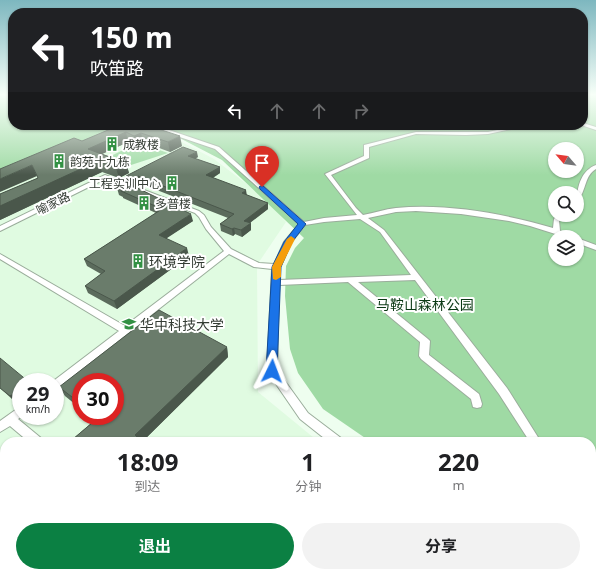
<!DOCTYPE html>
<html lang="zh">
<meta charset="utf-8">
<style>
:root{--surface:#fff;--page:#f2f2f2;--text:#202124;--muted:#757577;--accent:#0b8043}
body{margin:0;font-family:"Noto Sans","Noto Sans SC",sans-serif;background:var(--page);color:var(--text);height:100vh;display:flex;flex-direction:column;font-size:15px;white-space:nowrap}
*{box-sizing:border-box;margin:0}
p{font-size:13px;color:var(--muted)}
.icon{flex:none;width:22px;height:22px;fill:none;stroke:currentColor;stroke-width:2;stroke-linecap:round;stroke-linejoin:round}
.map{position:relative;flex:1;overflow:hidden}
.sheet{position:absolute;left:0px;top:437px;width:596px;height:140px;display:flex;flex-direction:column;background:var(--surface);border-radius:16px 16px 0 0;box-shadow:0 1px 3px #0004}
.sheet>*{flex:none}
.banner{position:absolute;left:8px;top:8px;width:580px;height:122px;border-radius:16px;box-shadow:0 1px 3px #0004;background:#202124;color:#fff;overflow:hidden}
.needle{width:26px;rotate:298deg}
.controls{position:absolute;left:548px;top:142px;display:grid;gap:8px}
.controls a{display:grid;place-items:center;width:36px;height:36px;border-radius:50%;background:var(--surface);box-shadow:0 1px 3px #0004;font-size:20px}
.speed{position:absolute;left:12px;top:373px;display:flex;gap:8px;font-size:20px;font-weight:700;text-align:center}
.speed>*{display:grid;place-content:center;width:52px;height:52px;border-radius:50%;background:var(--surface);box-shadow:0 1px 3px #0004;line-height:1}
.speed small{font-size:10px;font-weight:400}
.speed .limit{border:6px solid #d22;background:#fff;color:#111}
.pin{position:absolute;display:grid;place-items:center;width:34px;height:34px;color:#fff;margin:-41px -17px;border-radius:50% 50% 50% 0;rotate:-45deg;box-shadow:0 0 4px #0007}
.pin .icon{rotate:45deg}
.me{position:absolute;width:44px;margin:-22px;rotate:3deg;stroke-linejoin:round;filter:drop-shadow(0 0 3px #0008)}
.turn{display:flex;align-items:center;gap:14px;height:84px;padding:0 16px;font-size:18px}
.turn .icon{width:52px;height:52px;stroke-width:2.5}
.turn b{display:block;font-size:28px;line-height:34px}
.lanes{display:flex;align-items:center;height:38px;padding:0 16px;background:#0003;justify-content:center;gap:20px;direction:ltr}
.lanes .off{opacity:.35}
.eta{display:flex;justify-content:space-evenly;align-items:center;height:68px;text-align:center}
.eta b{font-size:24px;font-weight:700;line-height:28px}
.primary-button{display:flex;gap:8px;margin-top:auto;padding:8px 16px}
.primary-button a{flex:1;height:46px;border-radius:24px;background:var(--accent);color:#fff;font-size:16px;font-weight:700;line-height:46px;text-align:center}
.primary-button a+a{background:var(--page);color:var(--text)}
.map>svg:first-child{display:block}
.built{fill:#e0fbe1;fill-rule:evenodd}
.green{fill:#9fdaa4;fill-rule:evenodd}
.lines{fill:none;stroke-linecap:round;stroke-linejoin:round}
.minor-casing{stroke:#9aad9b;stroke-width:2}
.minor{fill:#fff;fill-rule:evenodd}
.wall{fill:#5b6b5c}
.shaded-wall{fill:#4a574b}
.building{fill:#6a7c6b;stroke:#4a574b}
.route{fill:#1a73e8;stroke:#114b97}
.slow{fill:#f59e0b}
.labels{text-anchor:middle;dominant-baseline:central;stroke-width:4;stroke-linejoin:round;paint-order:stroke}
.far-poi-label{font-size:12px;fill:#343c34;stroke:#fff;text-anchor:start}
.far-street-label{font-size:12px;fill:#343c34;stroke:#fff}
.poi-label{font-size:14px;fill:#343c34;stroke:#fff;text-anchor:start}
.park-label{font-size:14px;fill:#0a3914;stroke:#fff}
</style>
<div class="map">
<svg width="596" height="577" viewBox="0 0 596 577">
<rect width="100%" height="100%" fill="#eefeef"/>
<path class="built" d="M163 132 214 159 265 198 286 222 257 265 258 392 319 442H5V572H478L484 577H0V172ZM21 382H55V416H21ZM81 382H115V416H81Z"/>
<g class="green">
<path d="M0 94H13V125H583V94H596V577H542L537 572H591V442H371L323 409 298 373 290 349 285 296 286 266 295 248 304 238 222 160 168 132 0 172ZM555 149H577V171H555ZM555 193H577V215H555ZM555 237H577V259H555Z"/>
<polygon points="145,145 168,153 131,165 111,156 127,148 142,147"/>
</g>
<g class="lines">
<defs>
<g id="minor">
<polygon points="583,123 596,127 596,130 581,125 583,125"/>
<path d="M140 125H148L169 130 219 147 304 222 324 218 357 215 325 174 364 156V145L416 132H488L521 125H530L488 134 466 135 416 134 369 147V158L331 175 356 208 363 215C374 213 385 209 396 208 447 203 505 214 553 228L554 219 557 215H564L559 220 560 231 574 237H565L530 226 509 221 461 214 416 211 396 212 368 218 384 230 507 388 541 442H530L499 394 415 280 358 282 428 339 430 341 429 355 479 394 482 404 481 407 477 408 473 407 471 399 421 359 419 356 420 342 348 282 279 285 277 370 308 413 341 438 342 442H329L300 419 267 371 272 269 254 267 229 254 58 388 55 389V382H52L119 331 0 259V254L125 326 224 251 206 229 199 217 195 213 105 179 2 230 0 231V226L105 175 199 211 204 215 211 227 231 249 259 263 274 264 284 242 299 224 215 149 165 132ZM360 219 380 232 411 275 279 280 280 267 291 243 305 225 324 222Z"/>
<path d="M596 165V169C585 175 586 190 579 199L577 200C577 186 582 170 596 165Z"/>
<polygon points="577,238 596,245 596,250 577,243"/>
<polygon points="21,406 21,416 22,416 18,419 41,438 42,442 29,442 10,426 0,432 0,421"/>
<polygon points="591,530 596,532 596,547 591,545"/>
<polygon points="185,572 203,572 205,577 187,577"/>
<polygon points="496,572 512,572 514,577 498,577"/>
</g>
</defs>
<use href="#minor" class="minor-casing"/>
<use href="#minor" class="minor"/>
</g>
<g class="wall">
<polygon points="132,129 182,146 170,152 143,142 137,146 128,142 102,154 126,163 129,173 119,178 102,172 0,220 0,194 38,178 82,141"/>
<polygon points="198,157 195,159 220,167 220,173 213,178 247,195 268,203 268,209 250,223 251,230 242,237 235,234 233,236 221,231 220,224 228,218 139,183 137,185 128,182 126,176"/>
<polygon points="117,188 193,221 166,238 189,256 117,309 88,293 85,286 101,274 87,266 84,259 156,213 123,198 123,197 119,195"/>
<polygon points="227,347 228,357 142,442 75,442 73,439 95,420 90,416 115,416 81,382 81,409 65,396 59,387"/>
<polygon points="0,358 12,399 0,388"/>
</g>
<g class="shaded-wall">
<polygon points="126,132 128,142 91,159 88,149"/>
<polygon points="141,133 143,142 137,146 134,136"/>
<polygon points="180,136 182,146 170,152 168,142"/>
<polygon points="197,152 198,157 189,162 188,156"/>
<polygon points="98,161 102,172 0,220 0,206"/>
<polygon points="126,163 129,173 119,178 116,168"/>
<polygon points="32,165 37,176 0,192 0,179"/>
<polygon points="220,167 220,173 207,181 206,175"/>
<polygon points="138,176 139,183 137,185 135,179"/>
<polygon points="246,190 247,196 242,193"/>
<polygon points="268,203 268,209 244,227 244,221"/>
<polygon points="191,214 193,221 161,242 159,235"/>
<polygon points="251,223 251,230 242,237 241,230"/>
<polygon points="234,228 235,234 233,236 232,229"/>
<polygon points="187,248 189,256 117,309 114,301"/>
<polygon points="227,347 228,357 142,442 138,442 135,435"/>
<polygon points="21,388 21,392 12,399 10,396"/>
</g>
<g class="building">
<polygon points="120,125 132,129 140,125 146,125 180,136 168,142 141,133 134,136 126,132 88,149 126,163 116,168 98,161 0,206 0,194 38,178 32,165 0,179 0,169 74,138 82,141"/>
<polygon points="183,147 197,152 188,156 220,167 206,175 246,190 242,193 268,203 244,221 251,223 241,230 234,228 232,229 220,224 234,214 138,176 135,179 126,176"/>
<polygon points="127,183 191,214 159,235 187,248 114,301 85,286 105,271 84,259 162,209 121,191 123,191 117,188"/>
<polygon points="159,310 227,347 135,435 141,441 140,442 77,442 73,439 99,417 97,416 115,416 115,382 81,382 81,404 59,387"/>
<polygon points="0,358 29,382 21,382 21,388 10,396 0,388"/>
</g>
<linearGradient id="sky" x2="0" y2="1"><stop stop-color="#7db7bf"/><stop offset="0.54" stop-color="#f7fff8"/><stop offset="1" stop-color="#f7fff8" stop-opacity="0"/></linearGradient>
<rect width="596" height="175" fill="url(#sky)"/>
<polygon class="route" points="262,185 306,224 292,242 281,267 277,371 276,374 272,375 268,374 266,371 272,267 284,242 298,224 260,189 259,187"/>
<polygon class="slow" points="291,236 295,239 281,267 281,277 276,280 273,279 272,267 287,239"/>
<defs>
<symbol id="building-bare" viewBox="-9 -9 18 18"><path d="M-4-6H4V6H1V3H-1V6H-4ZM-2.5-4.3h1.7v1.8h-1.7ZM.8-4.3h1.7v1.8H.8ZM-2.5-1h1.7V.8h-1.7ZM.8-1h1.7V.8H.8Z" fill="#329043" stroke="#fff" stroke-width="2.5" paint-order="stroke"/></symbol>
<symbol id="university-bare" viewBox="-9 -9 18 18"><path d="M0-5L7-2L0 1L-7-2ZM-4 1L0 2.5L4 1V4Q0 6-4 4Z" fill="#329043" stroke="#fff" stroke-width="2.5" paint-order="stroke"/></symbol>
</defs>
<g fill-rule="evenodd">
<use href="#building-bare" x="102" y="134" width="20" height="20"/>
<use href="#building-bare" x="49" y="151" width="20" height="20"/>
<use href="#building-bare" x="162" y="173" width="20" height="20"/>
<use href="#building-bare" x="134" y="193" width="20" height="20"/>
<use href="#building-bare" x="128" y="251" width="20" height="20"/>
<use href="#university-bare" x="119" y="314" width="20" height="20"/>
</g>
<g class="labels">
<g class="far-poi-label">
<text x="123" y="144">成教楼</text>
<text x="70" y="161">韵苑十九栋</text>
<text x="161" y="183" text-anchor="end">工程实训中心</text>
<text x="155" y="203">多普楼</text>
</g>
<g class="far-street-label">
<text transform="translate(53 203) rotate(-26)">喻家路</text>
</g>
<g class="poi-label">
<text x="149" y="261">环境学院</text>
<text x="140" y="324">华中科技大学</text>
</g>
<g class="park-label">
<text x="425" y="304">马鞍山森林公园</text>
</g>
</g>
</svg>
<div class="controls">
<a><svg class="needle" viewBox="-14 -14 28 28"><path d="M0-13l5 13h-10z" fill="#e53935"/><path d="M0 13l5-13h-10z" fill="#757577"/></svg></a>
<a><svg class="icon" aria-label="search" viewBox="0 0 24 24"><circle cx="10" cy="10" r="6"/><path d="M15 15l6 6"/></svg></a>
<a><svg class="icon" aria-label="layers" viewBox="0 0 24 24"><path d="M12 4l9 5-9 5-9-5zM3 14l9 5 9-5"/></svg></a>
</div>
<div class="speed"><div>29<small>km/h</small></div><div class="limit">30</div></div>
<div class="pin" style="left:262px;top:187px;background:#d93025"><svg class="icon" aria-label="arrive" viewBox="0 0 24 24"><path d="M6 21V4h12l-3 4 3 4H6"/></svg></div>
<svg class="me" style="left:272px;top:371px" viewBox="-20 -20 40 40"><path d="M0-17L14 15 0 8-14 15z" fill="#1a73e8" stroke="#fff" stroke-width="4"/></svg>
<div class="banner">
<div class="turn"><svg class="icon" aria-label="left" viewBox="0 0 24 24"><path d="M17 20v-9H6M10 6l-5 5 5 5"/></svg><div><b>150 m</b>吹笛路</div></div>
<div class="lanes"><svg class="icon" aria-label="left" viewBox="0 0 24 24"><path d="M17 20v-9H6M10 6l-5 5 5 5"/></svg><svg class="icon off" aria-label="ahead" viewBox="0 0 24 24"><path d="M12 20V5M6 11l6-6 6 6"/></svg><svg class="icon off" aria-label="ahead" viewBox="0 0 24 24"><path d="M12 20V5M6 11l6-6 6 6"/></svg><svg class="icon off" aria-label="right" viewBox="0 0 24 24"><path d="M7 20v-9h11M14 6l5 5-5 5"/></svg></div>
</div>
<section class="sheet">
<div class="eta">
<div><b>18:09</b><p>到达</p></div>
<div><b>1</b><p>分钟</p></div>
<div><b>220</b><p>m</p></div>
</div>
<div class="primary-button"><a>退出</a><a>分享</a></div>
</section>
</div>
